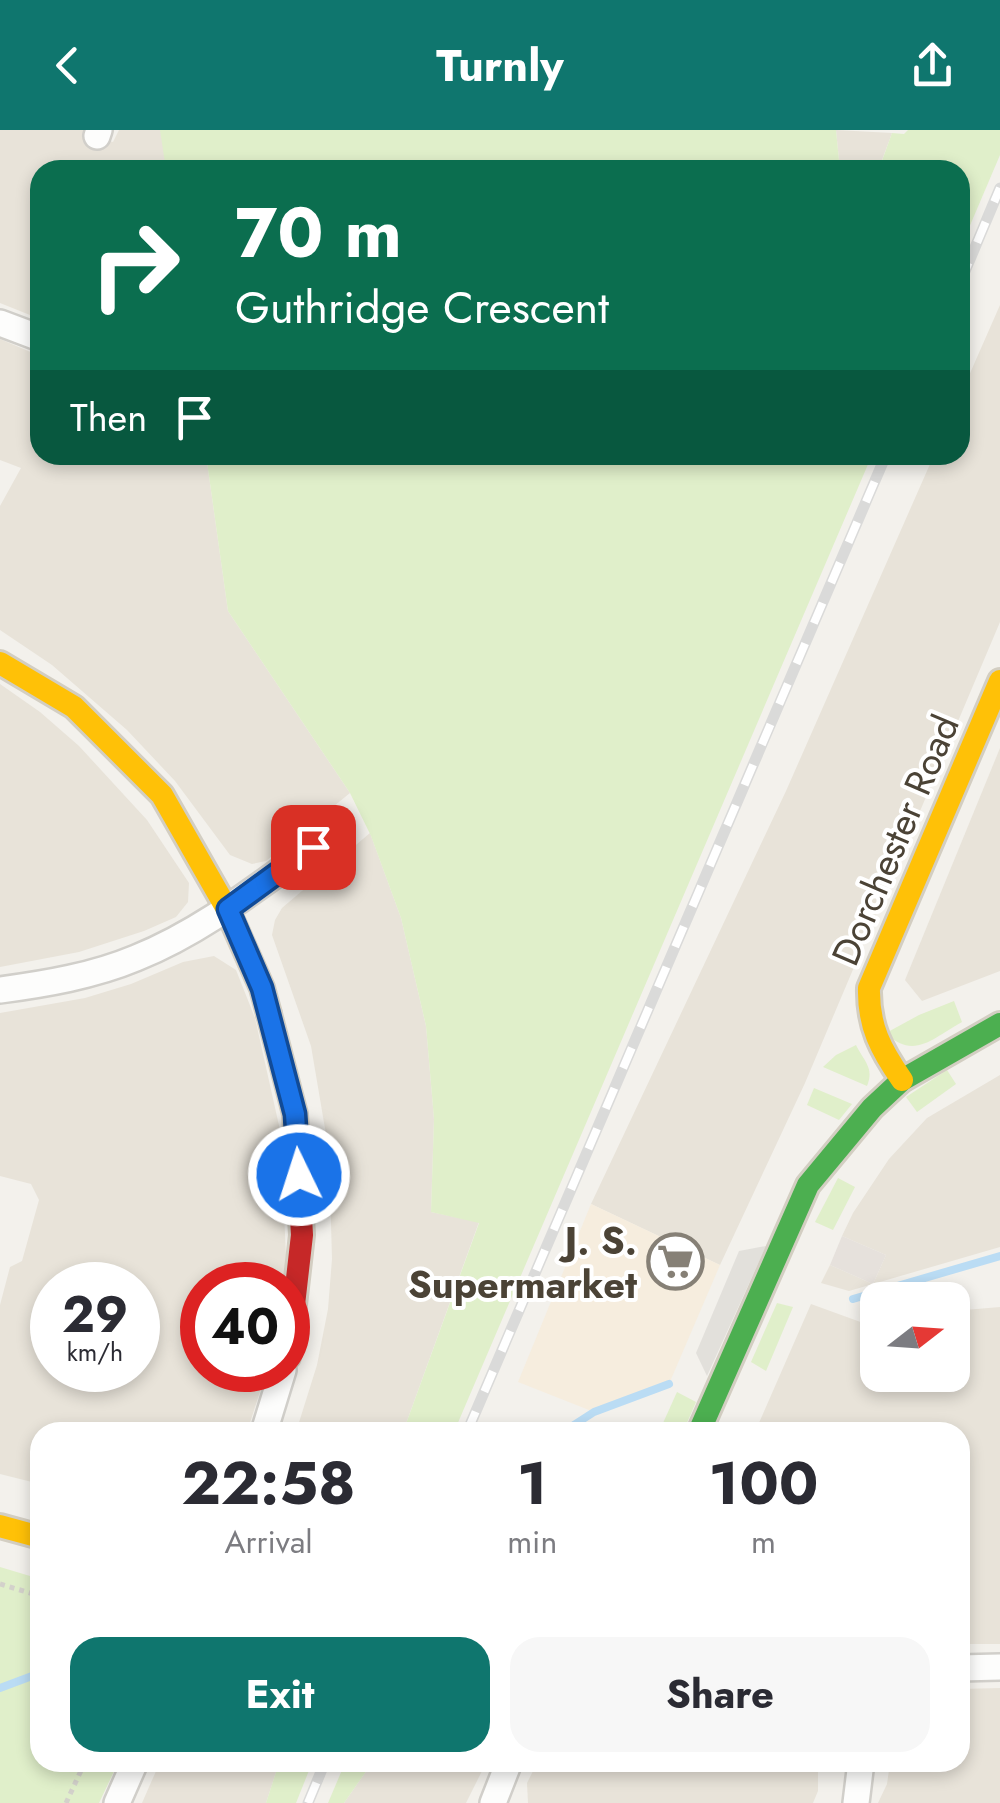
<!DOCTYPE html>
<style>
:root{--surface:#fff;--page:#f7f7f7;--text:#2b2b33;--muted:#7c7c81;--accent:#0f766e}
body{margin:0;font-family:Jost,sans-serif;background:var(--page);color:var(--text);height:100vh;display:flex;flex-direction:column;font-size:38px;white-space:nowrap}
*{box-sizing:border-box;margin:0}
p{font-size:32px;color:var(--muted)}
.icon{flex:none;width:55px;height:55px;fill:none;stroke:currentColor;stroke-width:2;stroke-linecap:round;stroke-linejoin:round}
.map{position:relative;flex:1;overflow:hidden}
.drawer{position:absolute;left:30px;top:1292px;width:940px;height:350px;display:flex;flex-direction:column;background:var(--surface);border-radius:30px;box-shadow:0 5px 15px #0003}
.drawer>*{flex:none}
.top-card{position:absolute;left:30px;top:30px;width:940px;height:305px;border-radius:30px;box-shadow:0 5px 15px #0003;background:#0b6e4f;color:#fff;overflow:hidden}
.needle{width:65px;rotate:73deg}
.tools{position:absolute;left:860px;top:1152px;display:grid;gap:20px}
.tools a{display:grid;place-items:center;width:110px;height:110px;border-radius:20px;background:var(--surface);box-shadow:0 5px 15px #0003;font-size:50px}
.speed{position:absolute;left:30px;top:1132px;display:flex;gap:20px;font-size:50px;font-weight:700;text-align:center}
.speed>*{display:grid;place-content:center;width:130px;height:130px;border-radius:50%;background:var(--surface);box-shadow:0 5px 15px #0003;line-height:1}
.speed small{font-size:25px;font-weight:400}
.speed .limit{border:15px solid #d22;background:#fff;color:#111}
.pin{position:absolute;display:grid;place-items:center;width:85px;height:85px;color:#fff;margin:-42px;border-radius:20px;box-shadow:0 5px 15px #0006}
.me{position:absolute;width:110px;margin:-55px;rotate:356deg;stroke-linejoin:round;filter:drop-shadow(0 0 8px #0008)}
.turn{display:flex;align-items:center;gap:35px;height:210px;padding:0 40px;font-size:45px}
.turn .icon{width:130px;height:130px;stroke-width:2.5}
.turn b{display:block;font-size:70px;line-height:85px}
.then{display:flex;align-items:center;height:95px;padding:0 40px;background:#0003;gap:20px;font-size:38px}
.eta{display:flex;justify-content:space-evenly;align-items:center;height:170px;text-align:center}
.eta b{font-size:60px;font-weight:700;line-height:70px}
.action{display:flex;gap:20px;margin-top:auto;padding:20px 40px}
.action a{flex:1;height:115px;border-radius:30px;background:var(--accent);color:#fff;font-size:40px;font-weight:700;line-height:115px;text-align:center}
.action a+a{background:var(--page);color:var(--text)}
header{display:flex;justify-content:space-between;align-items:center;height:130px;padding:0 40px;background:var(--accent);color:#fff;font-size:45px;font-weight:700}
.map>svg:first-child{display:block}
.residential{fill:#e8e3d9;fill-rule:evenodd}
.commercial{fill:#f6edde}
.industrial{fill:#e6e1dc}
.green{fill:#e0efca}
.parking{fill:#e2e0db}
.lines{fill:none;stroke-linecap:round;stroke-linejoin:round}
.stream{stroke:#badcf4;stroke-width:8}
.street-casing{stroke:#d1cfca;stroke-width:30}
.fast-casing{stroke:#d3cec2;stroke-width:28}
.slow-casing{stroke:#d3cec2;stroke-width:28}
.jam-casing{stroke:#d3cec2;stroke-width:28}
.path{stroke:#d3d1cb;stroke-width:5;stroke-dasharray:5 5;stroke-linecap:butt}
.street{stroke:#fdfdfc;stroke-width:25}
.fast{stroke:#4caf50;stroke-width:22}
.slow{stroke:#ffc107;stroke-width:22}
.jam{stroke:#c62828;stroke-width:22}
.rail-casing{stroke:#dadad9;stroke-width:11}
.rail{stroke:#fff;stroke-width:8;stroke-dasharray:22;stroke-linecap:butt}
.route-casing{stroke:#114b97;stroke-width:25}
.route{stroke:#1a73e8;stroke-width:18}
.labels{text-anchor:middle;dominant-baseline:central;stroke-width:8;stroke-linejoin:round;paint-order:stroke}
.street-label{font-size:38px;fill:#4b4336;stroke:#fff}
.poi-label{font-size:38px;font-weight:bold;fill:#4b4336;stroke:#fff;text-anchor:end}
</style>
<header><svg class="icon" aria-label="back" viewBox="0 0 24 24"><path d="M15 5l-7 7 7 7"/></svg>Turnly<svg class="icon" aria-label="share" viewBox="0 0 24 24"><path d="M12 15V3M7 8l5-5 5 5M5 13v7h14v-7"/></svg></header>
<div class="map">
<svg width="1000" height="1673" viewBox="0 0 1000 1673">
<rect width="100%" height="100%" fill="#f3f1ec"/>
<g class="residential">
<polygon points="0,0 83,0 83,4 113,12 119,0 164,0 169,40 40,40 40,189 0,173"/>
<polygon points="836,0 892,3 879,38 882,40 840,40"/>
<polygon points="1000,175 1000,492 805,953 720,1135 591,1074 786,661 934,325 960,325 960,266"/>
<polygon points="0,209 40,226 40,325 206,325 228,481 350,663 266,731 252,734 230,725 175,651 127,600 52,535 0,500 0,376 21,338 0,330"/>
<polygon points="0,554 40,582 79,616 147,690 189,753 188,772 176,787 144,801 79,822 0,837"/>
<polygon points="1000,618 1000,841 922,871 905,850"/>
<polygon points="370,703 401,788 426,896 434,989 431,1082 479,1092 403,1302 296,1302 317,1235 328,1179 332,1129 329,1022 311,916 272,805 275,790 282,778"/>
<path d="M214 826 236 840 255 888 280 1000 286 1125 283 1155H202V1240H267L247 1302H40V1354L0 1344V1175L10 1137 22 1131 39 1070 31 1054 0 1046V883L85 868 131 854 183 832ZM52 1155H138V1240H52Z"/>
<polygon points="1000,945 1000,1117 849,1161 821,1153 830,1135 873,1154 886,1125 842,1106 853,1083 889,1029 927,988"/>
<polygon points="811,1174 877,1198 878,1245 952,1245 953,1181 1000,1177 1000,1514 960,1514 960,1302 755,1302"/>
<polygon points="1000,1558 1000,1673 878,1673 887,1654 890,1633 960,1632 960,1559"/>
<polygon points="160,1632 279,1632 279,1633 266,1673 142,1673"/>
<polygon points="372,1633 486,1633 466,1673 344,1673"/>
<polygon points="537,1633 818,1633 818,1661 813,1673 528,1673 527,1653"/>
</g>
<polygon class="commercial" points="591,1074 720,1135 669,1254 594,1282 518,1252"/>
<polygon class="industrial" points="842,1106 886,1125 873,1154 830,1135"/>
<g class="green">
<polygon points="160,0 836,0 840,40 166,40"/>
<polygon points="908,0 1000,0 1000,25 960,119 960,40 879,39 892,3 904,4"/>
<polygon points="206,325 872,325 454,1302 403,1302 479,1093 431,1082 434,989 426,896 401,788 371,706 350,663 228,481"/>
<path d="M954 871 962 892C934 907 914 931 886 903L919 885Z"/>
<path d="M856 915C863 930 875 938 867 956L823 937 836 925Z"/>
<polygon points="947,940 956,954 917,982 906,967"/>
<polygon points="814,958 852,974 839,990 807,975"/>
<polygon points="838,1048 855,1057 833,1100 815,1092"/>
<polygon points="777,1173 793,1177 766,1241 751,1232"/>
<polygon points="677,1262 696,1272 683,1302 659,1302"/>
<polygon points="0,1437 40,1449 40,1632 118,1633 99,1673 0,1673"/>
<polygon points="279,1633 312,1633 296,1673 266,1673"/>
<polygon points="345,1633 372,1633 344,1673 328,1673"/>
</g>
<polygon class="parking" points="766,1116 707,1246 696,1223 739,1121"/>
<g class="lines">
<g class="stream">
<polyline points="853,1169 1000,1126"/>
<polyline points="563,1302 594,1282 669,1254"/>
<polyline points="0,1558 40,1543"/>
</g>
<defs>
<g id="street">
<polyline points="97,6 99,0"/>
<polyline points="0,193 40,208"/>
<path d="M0 860C45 854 93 846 136 828 201 802 256 758 313 717"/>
<polyline points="264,1302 283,1240"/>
<polyline points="960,1538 1000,1537"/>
<polyline points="117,1673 135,1632"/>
<polyline points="493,1673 509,1632"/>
<polyline points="856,1673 861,1632"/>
</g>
<polyline id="fast" points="699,1302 808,1055 872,978 902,950 1000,894"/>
<g id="slow">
<polyline points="0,533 74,577 162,665 227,779 262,858 269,884"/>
<path d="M902 950C881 920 868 896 869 858L1000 551"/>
<polyline points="0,1396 40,1407"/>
</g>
<polyline id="jam" points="269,884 295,984 302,1105 288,1227"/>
</defs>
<use href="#street" class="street-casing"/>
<use href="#fast" class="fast-casing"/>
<use href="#slow" class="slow-casing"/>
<use href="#jam" class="jam-casing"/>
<g class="path">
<polyline points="0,1454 40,1466"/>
<polyline points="66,1673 85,1632"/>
</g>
<use href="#street" class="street"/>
<use href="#fast" class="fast"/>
<use href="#slow" class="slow"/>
<use href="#jam" class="jam"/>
<defs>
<g id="rail">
<polyline points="960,153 1000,58"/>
<polyline points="467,1302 886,325"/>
<polyline points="308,1673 325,1632"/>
</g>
</defs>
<use href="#rail" class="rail-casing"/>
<use href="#rail" class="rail"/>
</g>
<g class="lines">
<defs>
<polyline id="route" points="299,1045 295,984 262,858 228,779 313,717"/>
</defs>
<use href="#route" class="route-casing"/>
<use href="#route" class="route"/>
</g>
<defs>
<symbol id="supermarket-ring" viewBox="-11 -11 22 22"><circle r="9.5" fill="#fff" stroke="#868076" stroke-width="1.5"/><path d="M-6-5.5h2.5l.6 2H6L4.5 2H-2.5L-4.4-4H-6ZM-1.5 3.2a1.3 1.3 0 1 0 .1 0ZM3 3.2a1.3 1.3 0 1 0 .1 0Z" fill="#868076"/></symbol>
</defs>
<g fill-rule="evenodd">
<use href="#supermarket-ring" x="644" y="1100" width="63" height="63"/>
</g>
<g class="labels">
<g class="street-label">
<text transform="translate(895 710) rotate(-67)">Dorchester Road</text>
</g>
<g class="poi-label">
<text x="637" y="1110">J. S.<tspan x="637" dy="44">Supermarket</tspan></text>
</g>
</g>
</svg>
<div class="tools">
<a><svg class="needle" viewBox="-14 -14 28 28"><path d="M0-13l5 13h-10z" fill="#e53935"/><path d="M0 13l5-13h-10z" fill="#7c7c81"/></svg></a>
</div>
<div class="speed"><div>29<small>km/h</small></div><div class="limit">40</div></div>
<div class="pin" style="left:313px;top:717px;background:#d93025"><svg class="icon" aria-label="arrive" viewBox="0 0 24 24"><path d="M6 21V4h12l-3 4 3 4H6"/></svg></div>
<svg class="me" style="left:299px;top:1045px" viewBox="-20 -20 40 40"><circle r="17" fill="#1a73e8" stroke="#fff" stroke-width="3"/><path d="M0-11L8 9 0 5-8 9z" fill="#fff"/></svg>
<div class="top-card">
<div class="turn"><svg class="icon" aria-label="right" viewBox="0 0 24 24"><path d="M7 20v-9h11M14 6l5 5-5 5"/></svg><div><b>70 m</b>Guthridge Crescent</div></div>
<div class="then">Then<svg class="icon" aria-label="arrive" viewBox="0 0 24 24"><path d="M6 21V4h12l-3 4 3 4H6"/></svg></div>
</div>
<section class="drawer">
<div class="eta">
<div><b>22:58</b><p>Arrival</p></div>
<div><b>1</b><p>min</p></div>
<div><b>100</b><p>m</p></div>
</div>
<div class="action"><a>Exit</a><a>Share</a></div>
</section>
</div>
